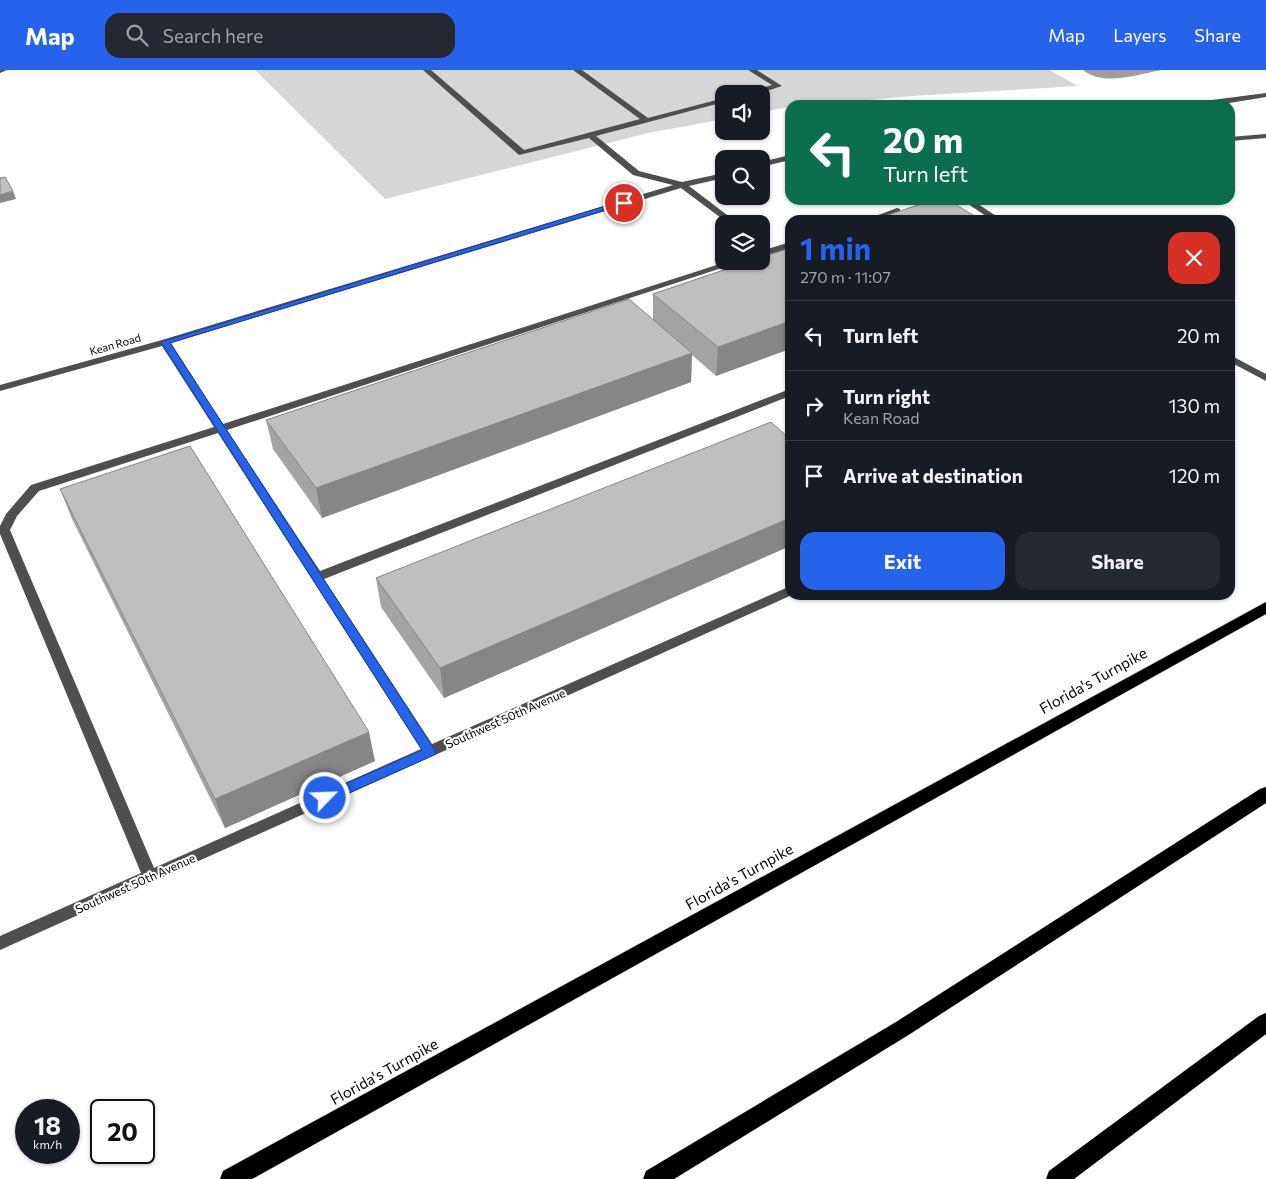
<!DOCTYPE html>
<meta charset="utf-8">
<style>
:root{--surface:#171b24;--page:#242831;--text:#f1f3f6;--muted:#9ea1a6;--line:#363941;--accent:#2563eb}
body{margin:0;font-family:Commissioner,sans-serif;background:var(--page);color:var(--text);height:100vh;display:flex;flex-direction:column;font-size:19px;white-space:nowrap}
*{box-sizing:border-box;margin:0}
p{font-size:16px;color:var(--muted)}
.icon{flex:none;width:28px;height:28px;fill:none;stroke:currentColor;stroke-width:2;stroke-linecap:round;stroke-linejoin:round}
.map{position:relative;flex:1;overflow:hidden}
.details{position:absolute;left:785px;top:145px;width:450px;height:385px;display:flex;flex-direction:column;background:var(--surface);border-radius:15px;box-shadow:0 1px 4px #0004}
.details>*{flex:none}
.top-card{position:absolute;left:785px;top:30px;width:450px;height:105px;border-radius:15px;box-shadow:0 1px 4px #0004;background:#0b6e4f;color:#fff;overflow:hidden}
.tools{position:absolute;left:715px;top:15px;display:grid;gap:10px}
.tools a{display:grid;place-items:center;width:55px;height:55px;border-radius:10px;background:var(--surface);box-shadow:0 1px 4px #0004;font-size:25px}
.speed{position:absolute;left:15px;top:1029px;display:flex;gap:10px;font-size:25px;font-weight:700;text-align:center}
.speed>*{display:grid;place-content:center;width:65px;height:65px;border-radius:50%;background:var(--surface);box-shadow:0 1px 4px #0004;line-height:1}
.speed small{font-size:12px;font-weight:400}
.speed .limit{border:2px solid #111;border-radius:8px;background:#fff;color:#111}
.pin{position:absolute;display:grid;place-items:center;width:42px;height:42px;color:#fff;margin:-21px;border:2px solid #fff;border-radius:50%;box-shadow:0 1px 5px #0007}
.me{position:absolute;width:55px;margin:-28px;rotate:66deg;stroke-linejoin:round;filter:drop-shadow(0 0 4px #0008)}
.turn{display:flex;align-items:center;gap:18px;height:105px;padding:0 15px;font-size:22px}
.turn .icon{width:65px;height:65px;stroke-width:2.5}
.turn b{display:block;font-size:35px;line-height:42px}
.round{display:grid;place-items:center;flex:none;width:52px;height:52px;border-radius:15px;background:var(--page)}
.overview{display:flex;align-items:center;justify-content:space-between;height:85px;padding:0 15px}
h1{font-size:30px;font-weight:700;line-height:38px;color:var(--accent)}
.button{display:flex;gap:10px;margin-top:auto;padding:10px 15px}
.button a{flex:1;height:58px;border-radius:15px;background:var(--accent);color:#fff;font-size:20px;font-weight:700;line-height:58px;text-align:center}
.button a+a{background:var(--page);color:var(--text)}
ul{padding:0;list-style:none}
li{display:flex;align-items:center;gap:15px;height:70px;padding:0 15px;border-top:1px solid var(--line)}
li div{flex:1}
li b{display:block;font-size:19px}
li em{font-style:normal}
header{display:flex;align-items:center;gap:30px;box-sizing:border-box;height:70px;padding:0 25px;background:var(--accent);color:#fff}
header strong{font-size:24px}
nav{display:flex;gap:28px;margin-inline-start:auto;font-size:18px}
.search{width:350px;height:45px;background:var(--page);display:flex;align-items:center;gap:12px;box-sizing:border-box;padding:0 18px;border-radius:15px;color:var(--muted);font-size:19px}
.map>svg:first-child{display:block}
.green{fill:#d6d6d6}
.water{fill:#9d9d9d}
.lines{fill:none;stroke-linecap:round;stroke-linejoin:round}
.highway-casing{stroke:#dbdbdb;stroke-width:1}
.minor{fill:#4f4f4f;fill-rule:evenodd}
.highway{fill:#000;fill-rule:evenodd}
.wall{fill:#a4a4a4}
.shaded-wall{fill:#868686}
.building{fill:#bfbfbf;stroke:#868686}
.route{fill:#2563eb;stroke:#184099}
.labels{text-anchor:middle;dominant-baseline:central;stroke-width:4;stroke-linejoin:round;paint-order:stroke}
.far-street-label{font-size:11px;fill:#000;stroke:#fff}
.street-label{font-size:12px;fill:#000;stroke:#fff}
.near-street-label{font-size:15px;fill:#000;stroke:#fff}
</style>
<header>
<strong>Map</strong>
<div class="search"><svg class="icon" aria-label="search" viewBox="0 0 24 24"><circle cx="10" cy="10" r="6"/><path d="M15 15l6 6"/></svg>Search here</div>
<nav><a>Map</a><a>Layers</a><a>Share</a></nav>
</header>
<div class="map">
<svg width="1266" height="1109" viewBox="0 0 1266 1109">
<rect width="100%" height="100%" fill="#fff"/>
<polygon class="green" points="255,0 1049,0 1078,16 912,26 813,35 790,35 790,37 761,42 761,24 724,24 724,49 648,63 385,129"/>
<path class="water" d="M1083 0H1162C1138 4 1104 17 1083 0Z"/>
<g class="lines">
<defs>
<g id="highway">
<polygon points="1266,532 1266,544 252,1109 220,1109 223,1101"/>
<polygon points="1266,717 1266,733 910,964 674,1109 643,1109 646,1101 896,952 1260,719"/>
<polygon points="1266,943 1266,964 1074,1109 1046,1109 1049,1101 1259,946"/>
</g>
</defs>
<use href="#highway" class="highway-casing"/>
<g class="minor">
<polygon points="0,0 7,0 0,3"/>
<path d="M423 0H431L524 80 640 49 573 0H582L648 48 724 28V32L596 66 639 101 682 112 724 103V108L689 116 739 154H729L681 118 171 273 223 354 729 191H743L227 360 320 501 790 319V326L324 509 432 674 786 518 790 517V525H792L0 880V866L141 803 0 464V456L6 444 31 415 214 357 162 276 0 321V315L162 270 673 115 633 105 589 68 519 85ZM218 363 421 679 154 798 10 460 17 446 39 421Z"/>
<polygon points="748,0 757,0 782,16 757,24 743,24 772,15"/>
<polygon points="1266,23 1266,27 1223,34 1185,35 1189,33"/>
<polygon points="1266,64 1266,68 1230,71 1230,67"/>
<polygon points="790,85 790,90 761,97 761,92"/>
<polygon points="962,130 972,130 1002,150 992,150"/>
<polygon points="897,138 900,139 900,143 878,150 865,150"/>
<polygon points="790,172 790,178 761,187 761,181"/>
<polygon points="1230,285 1266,304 1266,311 1230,292"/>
</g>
<use href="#highway" class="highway"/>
</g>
<g class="wall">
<polygon points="750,191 716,306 692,285 691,312 322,448 273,379 266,350 653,250 653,224"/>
<polygon points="790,369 790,476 444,628 381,537 376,508"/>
<polygon points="60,419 375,691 225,758 72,449"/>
</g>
<g class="shaded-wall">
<polygon points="13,121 16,129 0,133 0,125"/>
<polygon points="790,251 790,279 716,306 718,277"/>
<polygon points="692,283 691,312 322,448 316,418"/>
<polygon points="790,448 790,476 444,628 440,598"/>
<polygon points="369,662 375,691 225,758 215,729"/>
</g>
<g class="building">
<polygon points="5,107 13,121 0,125 0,108"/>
<polygon points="933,130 948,130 981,150 873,150"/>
<polygon points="790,178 790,251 718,277 653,224 750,191 761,191 761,188"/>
<polygon points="629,229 692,283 316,418 266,350"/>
<polygon points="771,352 790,369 790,448 440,598 376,508"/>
<polygon points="190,376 369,662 215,729 60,419"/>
</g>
<polygon class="route" points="622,131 628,133 170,273 436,682 434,685 329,732 325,733 320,732 318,728 320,725 422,680 161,272"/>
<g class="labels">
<g class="far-street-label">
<text transform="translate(115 274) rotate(-16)">Kean Road</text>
</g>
<g class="street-label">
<text transform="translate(505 648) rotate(-24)">Southwest 50th Avenue</text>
<text transform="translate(135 813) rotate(-24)">Southwest 50th Avenue</text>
</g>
<g class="near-street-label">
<text transform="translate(1093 610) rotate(-29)">Florida's Turnpike</text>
<text transform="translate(739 806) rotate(-29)">Florida's Turnpike</text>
<text transform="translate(384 1001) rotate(-29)">Florida's Turnpike</text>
</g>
</g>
</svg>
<div class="tools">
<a><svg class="icon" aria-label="sound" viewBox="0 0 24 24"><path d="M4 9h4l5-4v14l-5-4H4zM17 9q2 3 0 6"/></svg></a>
<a><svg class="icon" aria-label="search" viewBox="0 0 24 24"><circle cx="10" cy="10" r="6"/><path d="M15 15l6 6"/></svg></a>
<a><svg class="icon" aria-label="layers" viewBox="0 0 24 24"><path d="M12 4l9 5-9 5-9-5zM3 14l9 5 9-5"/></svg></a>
</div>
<div class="speed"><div>18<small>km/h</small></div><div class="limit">20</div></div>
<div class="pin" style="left:624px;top:133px;background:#d93025"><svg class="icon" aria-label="arrive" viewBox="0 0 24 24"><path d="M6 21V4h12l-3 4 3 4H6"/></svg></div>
<svg class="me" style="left:325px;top:728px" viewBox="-20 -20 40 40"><circle r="17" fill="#2563eb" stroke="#fff" stroke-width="3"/><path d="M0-11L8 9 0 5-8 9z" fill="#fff"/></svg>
<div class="top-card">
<div class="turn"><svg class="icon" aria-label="left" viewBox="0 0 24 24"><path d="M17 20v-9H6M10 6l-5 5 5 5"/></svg><div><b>20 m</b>Turn left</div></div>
</div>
<section class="details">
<div class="overview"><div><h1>1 min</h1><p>270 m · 11:07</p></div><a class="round" style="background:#d93025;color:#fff"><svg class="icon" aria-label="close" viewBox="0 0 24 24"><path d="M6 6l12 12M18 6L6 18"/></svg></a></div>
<ul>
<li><svg class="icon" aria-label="left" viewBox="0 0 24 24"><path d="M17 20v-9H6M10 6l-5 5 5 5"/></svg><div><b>Turn left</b></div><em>20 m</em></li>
<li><svg class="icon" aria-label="right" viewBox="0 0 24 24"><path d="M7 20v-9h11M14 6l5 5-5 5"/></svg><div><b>Turn right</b><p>Kean Road</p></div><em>130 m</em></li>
<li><svg class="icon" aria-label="arrive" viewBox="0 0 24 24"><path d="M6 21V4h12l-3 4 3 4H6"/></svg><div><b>Arrive at destination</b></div><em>120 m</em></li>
</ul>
<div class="button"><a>Exit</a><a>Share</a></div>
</section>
</div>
